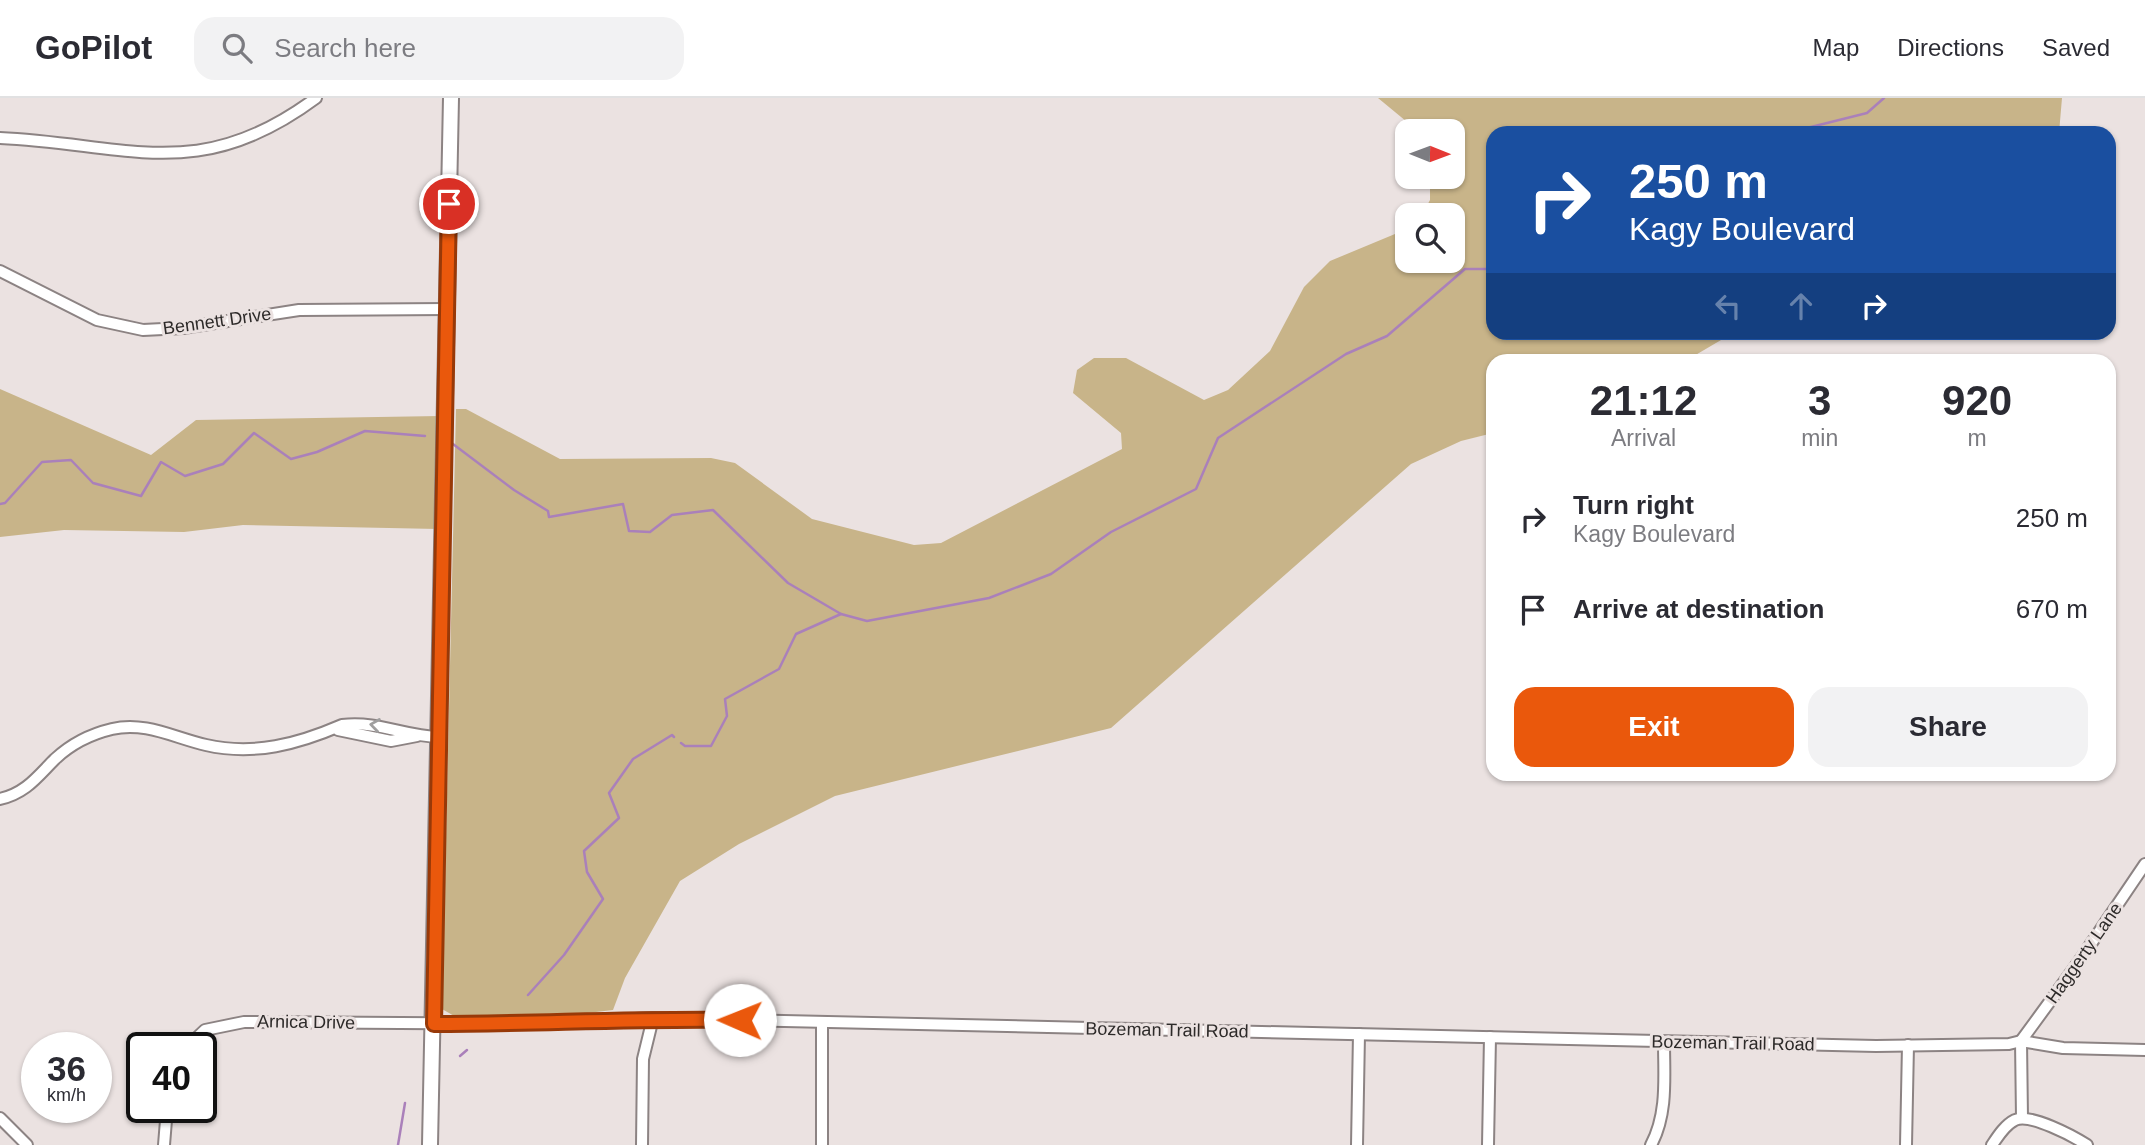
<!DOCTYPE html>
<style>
:root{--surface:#fff;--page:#f2f2f3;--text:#2b2b33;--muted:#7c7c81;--line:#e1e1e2;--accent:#ea580c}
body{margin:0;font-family:Arial,sans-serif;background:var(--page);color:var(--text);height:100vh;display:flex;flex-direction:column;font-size:26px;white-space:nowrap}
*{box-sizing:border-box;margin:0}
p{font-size:23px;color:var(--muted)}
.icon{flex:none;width:38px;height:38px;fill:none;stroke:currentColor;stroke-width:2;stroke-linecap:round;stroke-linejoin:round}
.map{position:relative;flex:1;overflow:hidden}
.details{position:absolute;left:1486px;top:256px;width:630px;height:427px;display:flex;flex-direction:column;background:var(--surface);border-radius:21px;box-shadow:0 2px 5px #0004}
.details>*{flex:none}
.top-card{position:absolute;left:1486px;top:28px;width:630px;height:214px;border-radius:21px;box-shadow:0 2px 5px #0004;background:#1a4fa0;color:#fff;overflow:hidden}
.needle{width:46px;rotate:91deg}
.tools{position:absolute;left:1395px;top:21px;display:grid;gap:14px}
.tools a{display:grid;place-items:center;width:70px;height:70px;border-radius:14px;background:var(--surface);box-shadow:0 2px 5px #0004;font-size:35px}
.speed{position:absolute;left:21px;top:934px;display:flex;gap:14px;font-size:35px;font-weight:700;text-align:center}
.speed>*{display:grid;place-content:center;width:91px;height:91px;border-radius:50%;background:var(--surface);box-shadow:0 2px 5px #0004;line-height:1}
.speed small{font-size:18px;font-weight:400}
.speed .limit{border:4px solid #111;border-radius:10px;background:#fff;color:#111}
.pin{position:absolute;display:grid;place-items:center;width:60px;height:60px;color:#fff;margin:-30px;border:4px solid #fff;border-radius:50%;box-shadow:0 2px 7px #0007}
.me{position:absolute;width:77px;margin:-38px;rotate:271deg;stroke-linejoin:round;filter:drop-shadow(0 0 5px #0008)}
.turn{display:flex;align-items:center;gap:24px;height:147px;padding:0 28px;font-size:32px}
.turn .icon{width:91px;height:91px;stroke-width:2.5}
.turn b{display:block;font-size:49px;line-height:60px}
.lanes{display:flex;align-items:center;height:66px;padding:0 28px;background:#0003;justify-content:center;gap:35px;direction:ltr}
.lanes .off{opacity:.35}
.eta{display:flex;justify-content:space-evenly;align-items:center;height:119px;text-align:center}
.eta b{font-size:42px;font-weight:800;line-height:49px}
.action{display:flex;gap:14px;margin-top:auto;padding:14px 28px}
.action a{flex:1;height:80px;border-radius:21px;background:var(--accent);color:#fff;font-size:28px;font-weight:800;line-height:80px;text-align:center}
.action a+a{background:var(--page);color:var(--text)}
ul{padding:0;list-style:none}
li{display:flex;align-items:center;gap:21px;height:91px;padding:0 28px}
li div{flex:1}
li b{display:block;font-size:26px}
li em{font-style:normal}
header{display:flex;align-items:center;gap:42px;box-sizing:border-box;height:98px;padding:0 35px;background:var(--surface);border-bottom:2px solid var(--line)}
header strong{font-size:33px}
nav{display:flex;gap:38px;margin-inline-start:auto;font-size:24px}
.search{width:490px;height:63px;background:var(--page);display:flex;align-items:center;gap:18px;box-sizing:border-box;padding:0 24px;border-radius:21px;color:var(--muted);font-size:26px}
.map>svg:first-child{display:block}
.green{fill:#c8b489}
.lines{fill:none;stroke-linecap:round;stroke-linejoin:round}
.stream{stroke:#aa80ba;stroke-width:2.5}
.minor-casing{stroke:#8c8383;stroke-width:14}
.major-casing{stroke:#8c8383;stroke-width:18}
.minor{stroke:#fff;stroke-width:10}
.major{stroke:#fff;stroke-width:14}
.oneway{stroke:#a09f9f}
.route-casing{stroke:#983908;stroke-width:18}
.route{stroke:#ea580c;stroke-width:12}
.labels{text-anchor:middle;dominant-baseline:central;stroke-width:6;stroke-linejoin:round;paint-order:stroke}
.street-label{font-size:18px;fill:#2d2a29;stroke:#ebe2e1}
</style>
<header>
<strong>GoPilot</strong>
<div class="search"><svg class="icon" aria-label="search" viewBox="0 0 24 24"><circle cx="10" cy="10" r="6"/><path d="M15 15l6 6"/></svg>Search here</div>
<nav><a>Map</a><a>Directions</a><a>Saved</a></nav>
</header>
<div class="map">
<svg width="2145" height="1047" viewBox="0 0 2145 1047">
<rect width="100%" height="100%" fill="#ebe2e1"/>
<g class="green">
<polygon points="1378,0 2062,0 2059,35 1493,35 1493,234 1733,235 1687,262 1493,262 1493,335 1461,343 1411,366 1111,630 835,698 739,746 680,783 625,880 613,912 570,917 456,919 442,911 456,311 466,311 560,361 711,360 735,365 812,421 914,447 941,445 1122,351 1121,335 1073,295 1077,272 1094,260 1126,260 1204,302 1228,292 1270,253 1304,189 1330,163 1407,131 1407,163 1452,163 1452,117 1422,117 1430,102 1430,79 1452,79 1452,33 1418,33"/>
<polygon points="0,291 151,357 196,322 440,318 438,431 243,427 184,434 64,432 0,439"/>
</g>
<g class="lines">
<g class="stream">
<polyline points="1787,35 1867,15 1884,0"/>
<polyline points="449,343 514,392 548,413 549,419 623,406 629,433 650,434 672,417 713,412 788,485 841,516 867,523 989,500 1051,476 1111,434 1196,391 1218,340 1346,256 1387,238 1465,171 1493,171"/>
<polyline points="0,406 5,405 42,364 71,362 93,385 141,398 161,364 185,378 223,366 254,335 291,361 317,354 365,333 425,338"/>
<polyline points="681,645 685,648 711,648 727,618 725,601 779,571 796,536 841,516"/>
<polyline points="528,897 564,857 603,801 587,774 584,753 619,720 609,695 633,661 672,637 674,639"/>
<polyline points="460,958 467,952"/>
<polyline points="398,1047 405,1005"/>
</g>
<defs>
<g id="minor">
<path d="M0 40C129 46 199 87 316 0"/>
<polyline points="0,173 97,222 143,232 183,230 299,212 447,211"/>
<polyline points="338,632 391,643 417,638"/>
<path d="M0 701C26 695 37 679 55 661 71 646 91 636 112 631 145 623 175 640 206 647 254 658 298 646 342 627 380 623 403 638 439 639"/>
<polyline points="2021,943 2078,865 2145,766"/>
<polyline points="2021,943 2022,1020"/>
<polyline points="186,950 205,932 244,924 544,926 653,920 1876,948 2009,946 2021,943 2063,950 2145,952"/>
<polyline points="0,1020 27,1047"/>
<polyline points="164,1047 167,1010"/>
<polyline points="642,1047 643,961 653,920"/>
<polyline points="822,1047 822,925"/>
<polyline points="1357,1047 1359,936"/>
<polyline points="1488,1047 1490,939"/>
<path d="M1651 1047C1668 1015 1664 979 1664 944"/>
<polyline points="1906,1047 1908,947"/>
<path d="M1992 1047C1998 1038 2005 1027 2015 1022 2030 1015 2073 1038 2087 1047"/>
</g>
<polyline id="major" points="430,1047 451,0"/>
</defs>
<use href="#minor" class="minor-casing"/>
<use href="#major" class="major-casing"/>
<use href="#minor" class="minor"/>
<use href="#major" class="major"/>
</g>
<defs><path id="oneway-chevron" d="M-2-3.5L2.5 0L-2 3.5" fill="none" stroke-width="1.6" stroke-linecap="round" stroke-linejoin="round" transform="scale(1.75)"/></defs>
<use class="oneway" href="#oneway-chevron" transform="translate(375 627) rotate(-172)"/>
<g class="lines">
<defs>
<path id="route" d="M449 106 434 926C536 926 638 920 740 922"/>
</defs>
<use href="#route" class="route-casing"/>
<use href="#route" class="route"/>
</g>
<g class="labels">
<g class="street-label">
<text transform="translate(217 223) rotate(-8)">Bennett Drive</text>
<text transform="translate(2084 855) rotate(-55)">Haggerty Lane</text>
<text transform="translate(306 924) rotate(1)">Arnica Drive</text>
<text transform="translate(1167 932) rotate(1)">Bozeman Trail Road</text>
<text transform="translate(1733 945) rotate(1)">Bozeman Trail Road</text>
</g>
</g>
</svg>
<div class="tools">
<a><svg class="needle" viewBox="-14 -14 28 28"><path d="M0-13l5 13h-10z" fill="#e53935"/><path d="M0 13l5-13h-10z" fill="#7c7c81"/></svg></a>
<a><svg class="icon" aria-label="search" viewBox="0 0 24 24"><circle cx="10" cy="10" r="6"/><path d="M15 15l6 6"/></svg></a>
</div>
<div class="speed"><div>36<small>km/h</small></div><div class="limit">40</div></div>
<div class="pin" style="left:449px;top:106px;background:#d93025"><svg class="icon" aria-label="arrive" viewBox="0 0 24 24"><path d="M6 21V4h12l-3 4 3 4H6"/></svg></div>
<svg class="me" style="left:740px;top:922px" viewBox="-20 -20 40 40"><circle r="19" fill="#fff"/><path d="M0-13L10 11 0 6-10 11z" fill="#ea580c"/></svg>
<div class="top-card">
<div class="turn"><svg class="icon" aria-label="right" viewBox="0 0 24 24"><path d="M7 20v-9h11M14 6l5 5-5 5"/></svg><div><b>250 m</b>Kagy Boulevard</div></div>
<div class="lanes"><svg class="icon off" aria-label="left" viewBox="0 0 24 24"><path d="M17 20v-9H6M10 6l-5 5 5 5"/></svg><svg class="icon off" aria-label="ahead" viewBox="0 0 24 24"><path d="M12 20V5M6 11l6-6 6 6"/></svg><svg class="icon" aria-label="right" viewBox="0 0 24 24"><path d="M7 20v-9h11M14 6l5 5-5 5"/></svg></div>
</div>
<section class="details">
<div class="eta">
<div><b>21:12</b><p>Arrival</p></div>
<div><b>3</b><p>min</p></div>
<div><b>920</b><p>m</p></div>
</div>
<ul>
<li><svg class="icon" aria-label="right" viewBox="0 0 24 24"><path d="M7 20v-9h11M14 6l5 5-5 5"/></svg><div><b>Turn right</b><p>Kagy Boulevard</p></div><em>250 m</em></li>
<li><svg class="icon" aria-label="arrive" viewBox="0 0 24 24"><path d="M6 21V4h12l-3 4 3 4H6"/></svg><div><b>Arrive at destination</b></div><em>670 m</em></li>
</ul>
<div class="action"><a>Exit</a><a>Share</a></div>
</section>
</div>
